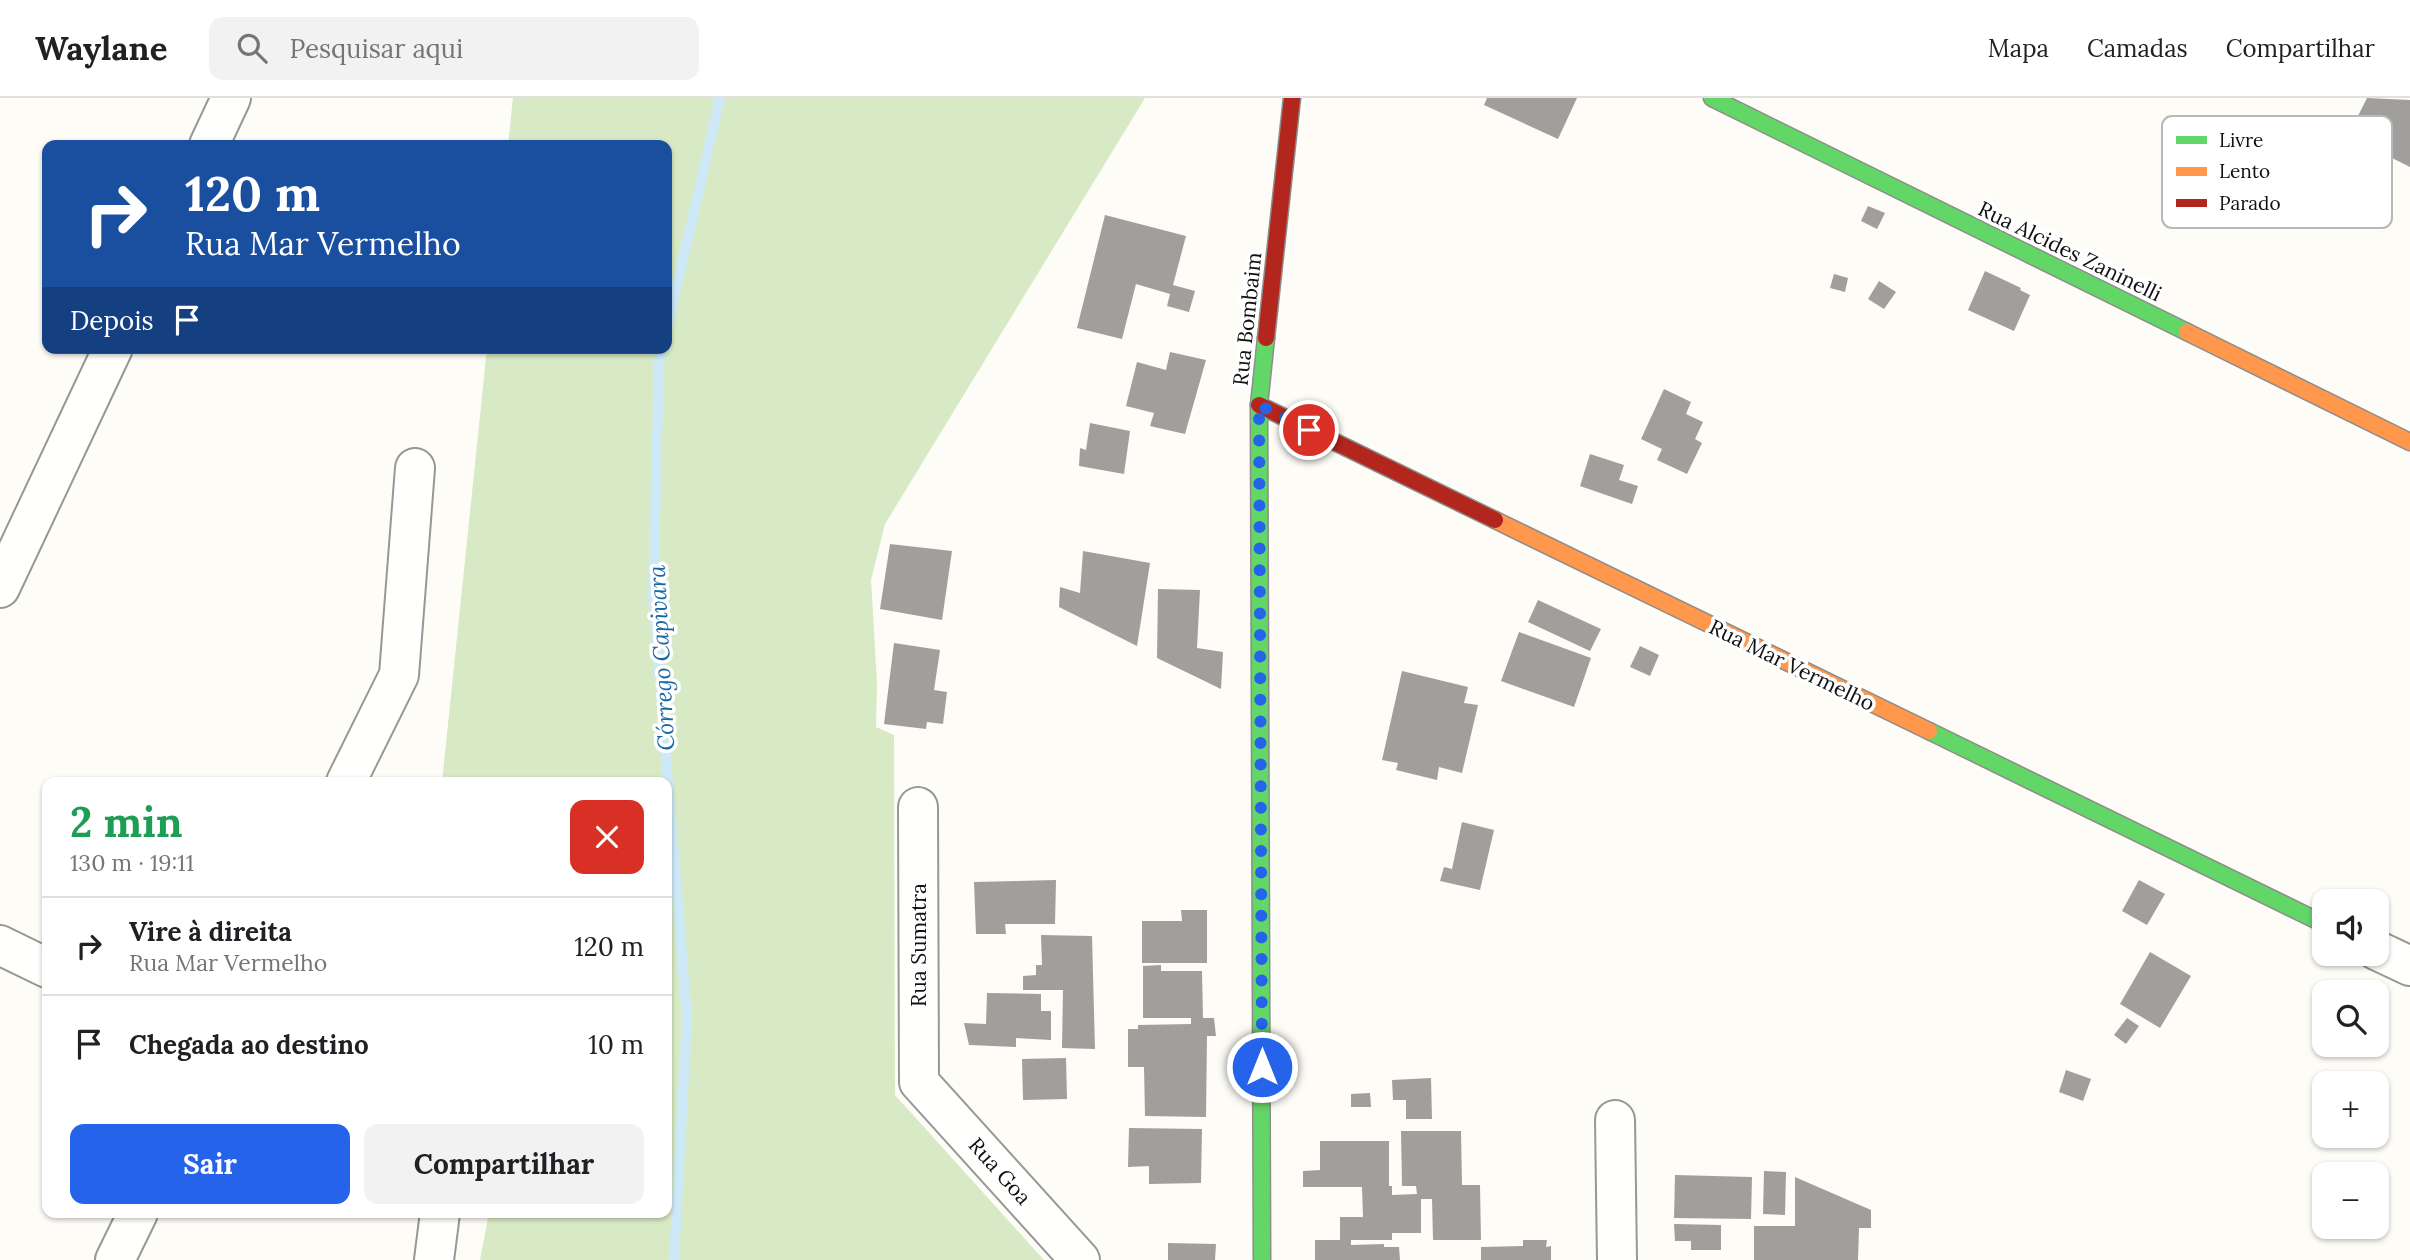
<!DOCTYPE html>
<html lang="pt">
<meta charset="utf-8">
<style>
:root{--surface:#fff;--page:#f2f2f2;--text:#202124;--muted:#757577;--line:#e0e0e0;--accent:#2563eb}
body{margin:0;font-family:Lora,serif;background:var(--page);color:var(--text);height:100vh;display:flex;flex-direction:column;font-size:26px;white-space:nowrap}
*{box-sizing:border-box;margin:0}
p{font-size:23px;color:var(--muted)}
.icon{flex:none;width:38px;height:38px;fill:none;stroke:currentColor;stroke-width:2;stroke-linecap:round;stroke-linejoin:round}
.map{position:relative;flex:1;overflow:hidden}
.details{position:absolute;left:42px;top:679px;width:630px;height:441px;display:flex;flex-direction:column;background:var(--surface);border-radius:14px;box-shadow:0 2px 5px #0004}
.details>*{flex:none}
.top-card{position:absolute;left:42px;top:42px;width:630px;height:214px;border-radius:14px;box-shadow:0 2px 5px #0004;background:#1a4fa0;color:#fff;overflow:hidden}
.buttons{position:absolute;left:2312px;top:791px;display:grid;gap:14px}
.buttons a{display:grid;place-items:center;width:77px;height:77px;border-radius:14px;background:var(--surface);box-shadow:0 2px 5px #0004;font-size:35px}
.pin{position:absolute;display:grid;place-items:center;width:60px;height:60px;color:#fff;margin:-30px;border:4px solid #fff;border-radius:50%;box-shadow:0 2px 7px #0007}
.me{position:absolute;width:77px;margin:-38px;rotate:0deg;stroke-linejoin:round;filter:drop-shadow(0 0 5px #0008)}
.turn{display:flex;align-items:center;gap:24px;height:147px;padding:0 28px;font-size:32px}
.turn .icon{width:91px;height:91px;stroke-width:2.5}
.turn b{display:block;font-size:49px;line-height:60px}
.then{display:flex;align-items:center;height:66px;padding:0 28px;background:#0003;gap:14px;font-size:26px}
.round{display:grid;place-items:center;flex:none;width:74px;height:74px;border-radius:14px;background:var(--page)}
.headline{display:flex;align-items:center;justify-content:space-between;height:119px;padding:0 28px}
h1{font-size:42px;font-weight:800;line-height:52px;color:#1e9e55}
.action{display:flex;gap:14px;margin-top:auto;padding:14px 28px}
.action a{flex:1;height:80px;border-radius:14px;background:var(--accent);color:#fff;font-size:28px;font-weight:800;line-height:80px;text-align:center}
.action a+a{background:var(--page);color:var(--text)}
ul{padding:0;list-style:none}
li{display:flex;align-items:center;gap:21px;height:98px;padding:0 28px;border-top:2px solid var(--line)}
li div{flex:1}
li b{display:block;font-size:26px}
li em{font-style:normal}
header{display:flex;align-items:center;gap:42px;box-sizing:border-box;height:98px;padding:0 35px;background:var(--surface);border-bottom:2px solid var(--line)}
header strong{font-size:33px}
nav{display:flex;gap:38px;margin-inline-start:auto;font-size:24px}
.search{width:490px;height:63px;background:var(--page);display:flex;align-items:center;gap:18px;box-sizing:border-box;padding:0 24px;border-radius:14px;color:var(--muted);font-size:26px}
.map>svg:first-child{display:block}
.forest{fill:#d8eac5}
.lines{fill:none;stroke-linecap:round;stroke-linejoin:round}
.stream{stroke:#cde8f7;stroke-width:10}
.building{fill:#a19f9c}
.street-casing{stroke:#979795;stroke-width:42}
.fast-casing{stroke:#8e8d8b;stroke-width:19}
.slow-casing{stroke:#8e8d8b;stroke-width:19}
.jam-casing{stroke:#8e8d8b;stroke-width:19}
.street{stroke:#fffffe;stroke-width:38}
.fast{stroke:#63d668;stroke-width:16}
.slow{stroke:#ff974d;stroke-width:16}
.jam{stroke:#b3261e;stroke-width:16}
.route{stroke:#2563eb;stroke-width:12;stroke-dasharray:0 21.6}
.labels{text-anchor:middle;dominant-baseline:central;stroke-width:7;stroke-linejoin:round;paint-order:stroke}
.street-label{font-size:21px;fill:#111;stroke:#fff}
.water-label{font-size:23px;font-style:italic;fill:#1768a6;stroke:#fff}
.key{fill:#fff;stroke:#b8b8b8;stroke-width:2}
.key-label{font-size:19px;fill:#111}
</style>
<header>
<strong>Waylane</strong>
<div class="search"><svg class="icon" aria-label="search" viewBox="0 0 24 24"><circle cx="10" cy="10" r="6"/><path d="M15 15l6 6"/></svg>Pesquisar aqui</div>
<nav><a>Mapa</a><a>Camadas</a><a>Compartilhar</a></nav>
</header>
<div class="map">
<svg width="2410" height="1162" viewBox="0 0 2410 1162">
<rect width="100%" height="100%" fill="#fdfcf7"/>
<polygon class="forest" points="513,0 1145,0 885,426 871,482 877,585 876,629 894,637 895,997 1044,1162 480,1162 489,1115 667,1115 667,684 442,684 487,250 667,250 667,47 508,47"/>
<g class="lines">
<g class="stream">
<polyline points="667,231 720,0"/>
<polyline points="662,250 659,263 653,500 687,919 674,1162"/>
</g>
</g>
<g class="building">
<polygon points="1487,0 1577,0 1558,41 1484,7"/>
<polygon points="2367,0 2410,2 2410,69 2348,38"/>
<polygon points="1868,108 1885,115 1877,131 1861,123"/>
<polygon points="1105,117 1186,138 1173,187 1195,193 1189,214 1167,208 1170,196 1136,186 1122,241 1077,230"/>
<polygon points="1985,173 2021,190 2020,192 2030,197 2014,233 1968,212"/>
<polygon points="1834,176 1848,180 1845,194 1830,190"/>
<polygon points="1879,183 1896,194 1884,211 1868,201"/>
<polygon points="1170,254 1206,262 1185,336 1150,328 1154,315 1126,308 1137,264 1166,272"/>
<polygon points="1664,291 1691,304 1686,316 1703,324 1695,341 1702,345 1687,376 1657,362 1662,351 1641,341"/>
<polygon points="1090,325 1130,333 1124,376 1079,368 1080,350 1086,352"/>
<polygon points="1590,356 1624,367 1619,382 1638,388 1632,406 1580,388"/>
<polygon points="890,446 952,453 942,522 880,511"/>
<polygon points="1083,453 1150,465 1137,548 1059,509 1060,489 1080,495"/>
<polygon points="1158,491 1200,492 1197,550 1223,554 1221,591 1157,560"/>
<polygon points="1538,502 1601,531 1590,553 1528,524"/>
<polygon points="1519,534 1591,560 1574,609 1501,583"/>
<polygon points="894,545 940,552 934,592 947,594 943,626 927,624 926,631 884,626"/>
<polygon points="1640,548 1659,557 1650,578 1630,569"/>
<polygon points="1402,573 1468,589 1464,605 1478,607 1462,675 1439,669 1437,682 1396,672 1398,665 1382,662"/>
<polygon points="1462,724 1494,732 1480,792 1440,783 1444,769 1452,771"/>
<polygon points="1056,782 1055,826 1005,826 1006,836 976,836 974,784"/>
<polygon points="2139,782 2165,796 2147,827 2122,813"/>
<polygon points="1181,812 1207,812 1207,865 1142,865 1142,823 1182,823"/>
<polygon points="1041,837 1092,838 1095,951 1062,950 1063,892 1023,892 1023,878 1036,877 1036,867 1042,867"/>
<polygon points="2150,854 2191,878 2160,930 2120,906"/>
<polygon points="1161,867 1161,873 1202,873 1203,920 1214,920 1216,938 1207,938 1206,1019 1145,1018 1144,969 1128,969 1128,931 1138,931 1138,927 1191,926 1191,920 1143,920 1143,868"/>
<polygon points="987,895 1041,896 1041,913 1051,913 1051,942 1016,940 1016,949 969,947 964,925 986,926"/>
<polygon points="2127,920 2139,928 2126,946 2114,937"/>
<polygon points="1066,960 1067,1001 1023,1002 1022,961"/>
<polygon points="2066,972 2091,981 2083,1003 2059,994"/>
<polygon points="1431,980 1432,1021 1406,1021 1406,1002 1393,1002 1392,982"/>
<polygon points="1370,995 1371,1009 1351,1009 1351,996"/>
<polygon points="1129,1030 1202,1031 1201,1085 1149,1086 1149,1068 1128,1069"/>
<polygon points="1401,1033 1461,1033 1462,1087 1480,1087 1481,1142 1433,1142 1432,1101 1421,1101 1421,1135 1392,1135 1392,1142 1351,1142 1351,1147 1384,1146 1384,1149 1399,1149 1400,1162 1315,1162 1315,1142 1340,1142 1340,1119 1363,1119 1362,1089 1303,1089 1303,1073 1320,1072 1320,1043 1389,1043 1389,1088 1392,1088 1392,1097 1417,1096 1416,1088 1402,1088"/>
<polygon points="1764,1073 1786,1074 1785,1117 1763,1116"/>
<polygon points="1675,1077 1752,1079 1751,1121 1674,1120"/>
<polygon points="1795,1079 1871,1112 1871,1130 1859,1130 1858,1162 1754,1162 1754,1128 1795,1128"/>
<polygon points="1674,1126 1721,1127 1721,1152 1691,1152 1691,1143 1675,1143"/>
<polygon points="1523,1142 1547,1142 1546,1149 1551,1148 1551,1162 1481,1162 1481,1149 1523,1148"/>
<polygon points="1168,1145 1216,1146 1215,1162 1168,1162"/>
</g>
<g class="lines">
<defs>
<g id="street">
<polyline points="209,47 231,0"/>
<polyline points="0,490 113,250"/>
<polyline points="346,684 399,577 415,370"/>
<polyline points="918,709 919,984 1080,1162"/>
<polyline points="0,847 47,870"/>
<polyline points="2376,852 2410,868"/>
<polyline points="1615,1022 1617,1162"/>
<polyline points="115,1162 138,1115"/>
<polyline points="434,1162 440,1115"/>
</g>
<g id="fast">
<polyline points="1712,0 2187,234"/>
<polyline points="1929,633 2324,826"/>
<polyline points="1262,1162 1259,307 1266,240"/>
</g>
<g id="slow">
<polyline points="2187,234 2410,344"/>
<polyline points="1495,422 1929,633"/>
</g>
<g id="jam">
<polyline points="1266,240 1292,0"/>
<polyline points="1259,307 1495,422"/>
</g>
</defs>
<use href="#street" class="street-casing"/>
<use href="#fast" class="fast-casing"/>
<use href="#slow" class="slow-casing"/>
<use href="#jam" class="jam-casing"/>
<use href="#street" class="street"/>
<use href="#fast" class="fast"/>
<use href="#slow" class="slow"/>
<use href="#jam" class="jam"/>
</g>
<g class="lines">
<polyline class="route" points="1262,969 1259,307 1309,332"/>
</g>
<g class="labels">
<g class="street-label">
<text transform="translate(2070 153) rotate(26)">Rua Alcides Zaninelli</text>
<text transform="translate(1247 221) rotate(-84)">Rua Bombaim</text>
<text transform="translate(1792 567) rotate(26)">Rua Mar Vermelho</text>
<text transform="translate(918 847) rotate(-90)">Rua Sumatra</text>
<text transform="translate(1000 1073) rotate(48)">Rua Goa</text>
</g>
<g class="water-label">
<text transform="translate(661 560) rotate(-93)">Córrego Capivara</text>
</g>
</g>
<rect x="2162" y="18" width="230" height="112" rx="10" class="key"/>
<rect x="2176" y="38" width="31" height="8" fill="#63d668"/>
<rect x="2176" y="69" width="31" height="9" fill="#ff974d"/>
<rect x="2176" y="101" width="31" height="8" fill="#b3261e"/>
<g class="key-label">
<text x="2219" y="49">Livre</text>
<text x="2219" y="80">Lento</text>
<text x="2219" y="112">Parado</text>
</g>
</svg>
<div class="buttons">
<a><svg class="icon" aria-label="sound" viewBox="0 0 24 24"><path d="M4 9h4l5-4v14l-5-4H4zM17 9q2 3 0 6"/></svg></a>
<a><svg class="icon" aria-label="search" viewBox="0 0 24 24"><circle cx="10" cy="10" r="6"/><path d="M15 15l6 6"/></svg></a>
<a>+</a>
<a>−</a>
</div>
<div class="pin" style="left:1309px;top:332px;background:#d93025"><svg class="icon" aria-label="arrive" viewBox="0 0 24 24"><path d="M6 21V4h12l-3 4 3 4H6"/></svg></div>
<svg class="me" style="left:1262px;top:969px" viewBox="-20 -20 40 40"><circle r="17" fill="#2563eb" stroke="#fff" stroke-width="3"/><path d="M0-11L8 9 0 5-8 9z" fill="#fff"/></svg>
<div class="top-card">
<div class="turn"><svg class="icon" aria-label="right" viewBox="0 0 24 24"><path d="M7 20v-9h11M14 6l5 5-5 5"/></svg><div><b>120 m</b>Rua Mar Vermelho</div></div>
<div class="then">Depois<svg class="icon" aria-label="arrive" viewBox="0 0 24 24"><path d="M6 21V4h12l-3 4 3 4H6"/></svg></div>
</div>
<section class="details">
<div class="headline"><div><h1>2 min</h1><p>130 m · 19:11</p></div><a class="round" style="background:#d93025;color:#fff"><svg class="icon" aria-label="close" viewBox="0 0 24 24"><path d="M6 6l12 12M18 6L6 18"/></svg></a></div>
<ul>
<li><svg class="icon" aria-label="right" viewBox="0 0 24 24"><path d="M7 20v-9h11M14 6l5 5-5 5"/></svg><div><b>Vire à direita</b><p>Rua Mar Vermelho</p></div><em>120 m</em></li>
<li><svg class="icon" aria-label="arrive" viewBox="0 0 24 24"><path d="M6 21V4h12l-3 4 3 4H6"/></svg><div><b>Chegada ao destino</b></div><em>10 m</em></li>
</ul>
<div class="action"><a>Sair</a><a>Compartilhar</a></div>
</section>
</div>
